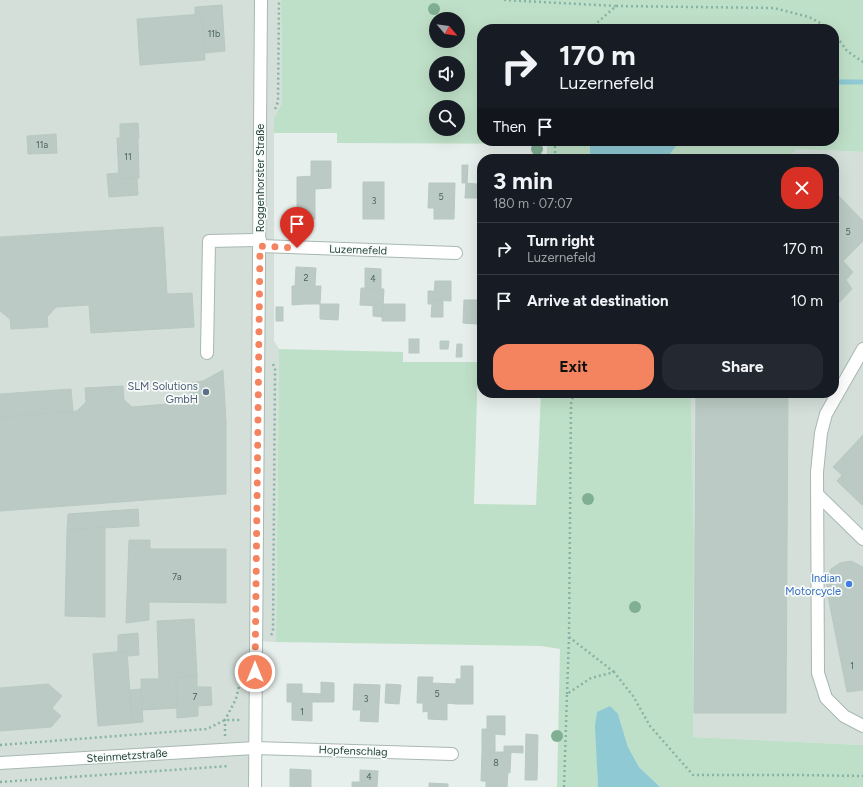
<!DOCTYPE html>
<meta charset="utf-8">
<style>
:root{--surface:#171b24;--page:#242831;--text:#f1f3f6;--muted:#9ea1a6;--line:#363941;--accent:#f4845f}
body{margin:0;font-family:Figtree,sans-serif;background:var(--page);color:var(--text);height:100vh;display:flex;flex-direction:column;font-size:15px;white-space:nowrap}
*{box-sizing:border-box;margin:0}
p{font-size:13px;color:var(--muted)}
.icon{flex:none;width:22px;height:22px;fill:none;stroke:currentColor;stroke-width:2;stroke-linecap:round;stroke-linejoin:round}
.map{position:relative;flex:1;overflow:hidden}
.details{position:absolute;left:477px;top:154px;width:362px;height:244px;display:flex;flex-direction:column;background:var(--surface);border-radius:16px;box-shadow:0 4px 16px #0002}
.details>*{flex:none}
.hud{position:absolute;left:477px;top:24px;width:362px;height:122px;border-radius:16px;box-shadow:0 4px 16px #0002;background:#171b24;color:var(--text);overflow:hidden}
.needle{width:26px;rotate:119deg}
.fabs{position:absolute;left:429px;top:12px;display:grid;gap:8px}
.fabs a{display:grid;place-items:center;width:36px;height:36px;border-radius:50%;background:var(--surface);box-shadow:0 4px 16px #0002;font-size:20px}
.pin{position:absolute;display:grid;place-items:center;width:34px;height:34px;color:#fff;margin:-41px -17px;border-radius:50% 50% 50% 0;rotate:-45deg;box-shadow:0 0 4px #0007}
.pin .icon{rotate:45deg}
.me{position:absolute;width:44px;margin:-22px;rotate:0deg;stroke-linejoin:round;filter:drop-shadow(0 0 3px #0008)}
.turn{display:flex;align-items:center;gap:14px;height:84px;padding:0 16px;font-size:18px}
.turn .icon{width:52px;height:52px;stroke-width:2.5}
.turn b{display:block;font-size:28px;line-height:34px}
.then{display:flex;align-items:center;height:38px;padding:0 16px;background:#0003;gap:8px;font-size:15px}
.round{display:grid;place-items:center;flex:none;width:42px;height:42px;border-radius:16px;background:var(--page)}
.head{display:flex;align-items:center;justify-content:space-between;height:68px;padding:0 16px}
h1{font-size:24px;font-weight:700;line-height:30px}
.cta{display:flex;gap:8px;margin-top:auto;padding:8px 16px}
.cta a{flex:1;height:46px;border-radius:16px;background:var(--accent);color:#111;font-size:16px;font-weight:700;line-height:46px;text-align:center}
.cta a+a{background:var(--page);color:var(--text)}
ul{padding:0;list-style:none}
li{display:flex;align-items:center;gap:12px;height:52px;padding:0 16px;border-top:1px solid var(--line)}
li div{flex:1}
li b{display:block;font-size:15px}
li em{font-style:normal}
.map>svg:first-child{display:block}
.built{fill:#d4dfda}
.green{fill:#bfe0c8;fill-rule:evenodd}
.water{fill:#8ec9d4}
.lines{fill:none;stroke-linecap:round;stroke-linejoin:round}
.stream{stroke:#8ec9d4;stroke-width:5}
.building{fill:#bbcac4;stroke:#b8c9c2}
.minor-casing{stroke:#a8b8b2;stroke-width:14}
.path{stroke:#86b3a5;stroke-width:2.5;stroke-dasharray:2 3;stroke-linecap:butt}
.minor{stroke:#fff;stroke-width:12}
.tree{fill:#80af93}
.route{stroke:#f4845f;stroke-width:7;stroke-dasharray:0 12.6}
.service-dot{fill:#5c6f8a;stroke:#f7fbf9;stroke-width:1.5}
.shop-dot{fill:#3f7fe0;stroke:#f7fbf9;stroke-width:1.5}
.labels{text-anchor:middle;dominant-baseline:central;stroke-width:3.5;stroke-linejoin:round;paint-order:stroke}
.number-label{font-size:9px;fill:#4a645c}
.street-label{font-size:11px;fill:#24423a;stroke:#f7fbf9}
.service-label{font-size:11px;fill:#4e5e75;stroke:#f7fbf9;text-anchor:end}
.shop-label{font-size:11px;fill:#366cbe;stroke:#f7fbf9;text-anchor:end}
</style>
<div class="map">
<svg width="863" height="787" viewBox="0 0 863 787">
<rect width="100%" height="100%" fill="#e6efeb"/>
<g class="built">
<polygon points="0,0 281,0 282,103 274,118 274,341 279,349 276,642 256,641 256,787 0,787"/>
<polygon points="797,149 863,152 863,745 693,737 694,539 691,393 834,393 834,159 787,159"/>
</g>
<g class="green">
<path d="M281 0H863V152L797 149 787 159H666L680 141H834V29H482V141H590V159H547V144L337 143V133H274V118L282 103ZM436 19H458V41H436ZM436 63H458V85H436ZM436 107H458V129H436Z"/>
<polygon points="279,349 403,352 403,362 478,362 474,504 536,505 541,393 691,393 694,539 693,737 863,745 863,787 660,787 639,767 628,747 618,714 597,760 598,787 557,787 560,649 541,646 276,642"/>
</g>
<g class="water">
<polygon points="590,141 680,141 666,159 590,159"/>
<polygon points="610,706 618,714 628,747 639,767 660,787 598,787 595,726 597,712"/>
</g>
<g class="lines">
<polyline class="stream" points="834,82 863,82"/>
</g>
<g class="building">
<polygon points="222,5 225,51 205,53 202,14 195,15 195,7"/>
<polygon points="202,14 205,60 140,65 137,19"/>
<polygon points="138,123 139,138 138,138 139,178 119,179 117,138 120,138 120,124"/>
<polygon points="56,134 57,153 28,154 27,136"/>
<polygon points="311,161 331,161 331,188 315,189 315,176 311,176"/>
<polygon points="462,165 468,165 467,183 462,183"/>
<polygon points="119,173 119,179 137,178 138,195 109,197 107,174"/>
<polygon points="315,176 315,219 297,219 297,177"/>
<rect x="363" y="182" width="21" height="37"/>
<polygon points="429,183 455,183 454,219 434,219 434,208 428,208"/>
<polygon points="466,183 477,184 477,198 465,198"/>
<polygon points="834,191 863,221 863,241 834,270"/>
<polygon points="163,227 167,294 192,293 194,327 91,333 89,305 56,307 47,317 48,327 11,329 10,319 0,311 0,237"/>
<polygon points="843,261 853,272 846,280 852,289 834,308 834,270"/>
<polygon points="296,267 316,268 315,286 295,286"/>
<polygon points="365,268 381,269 381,289 365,288"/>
<polygon points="435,281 451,281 451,301 434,300"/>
<polygon points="292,286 304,286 304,304 292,305"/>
<polygon points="304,286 321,286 320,304 304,304"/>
<polygon points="361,288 384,289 383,306 360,305"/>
<polygon points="428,291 434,291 434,300 443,301 443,317 431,317 432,304 428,304"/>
<polygon points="464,300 478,300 477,324 463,323"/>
<polygon points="320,304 339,304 338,320 320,319"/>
<polygon points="383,304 405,304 405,321 382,321"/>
<polygon points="373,306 383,306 382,317 373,316"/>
<rect x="276" y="307" width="7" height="14"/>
<rect x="409" y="339" width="10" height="14"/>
<polygon points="440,341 449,341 448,349 440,349"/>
<polygon points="457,344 462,344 462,357 456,357"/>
<polygon points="223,370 226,423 226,494 0,511 0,417 77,411 86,402 85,388 123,386 124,400 132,407 191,402 189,383 203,381"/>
<polygon points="71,389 73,411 0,417 0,394"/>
<polygon points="696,393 788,393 786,713 694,713"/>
<polygon points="863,435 863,504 862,505 837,481 842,475 833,467"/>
<polygon points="138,509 139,526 67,530 68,514"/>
<polygon points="105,527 105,617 65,616 67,530"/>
<polygon points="129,540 150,540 150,549 226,549 226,603 149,602 149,620 126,623"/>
<polygon points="851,561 863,567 863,595 829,601 826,579 831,569 840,563"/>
<polygon points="863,595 863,690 847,692 829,601"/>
<polygon points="194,619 197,676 176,677 178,708 142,710 141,679 159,679 157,621"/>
<polygon points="138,633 139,655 128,656 127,651 118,652 118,635"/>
<polygon points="127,651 132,723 98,726 93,654"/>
<polygon points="461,666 473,666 473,704 456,704 456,679 461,679"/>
<polygon points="197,676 197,687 211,687 212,705 198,706 198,716 177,718 176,677"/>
<polygon points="418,677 433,677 432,683 456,684 456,704 447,703 447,720 428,719 428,711 423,712 423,703 417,703"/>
<polygon points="321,682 334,683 334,702 321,702"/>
<polygon points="48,684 62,696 52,708 61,716 51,727 0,731 0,688"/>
<polygon points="287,684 302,684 302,702 312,702 312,721 292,720 292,702 287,702"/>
<polygon points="354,684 380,685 378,722 360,721 361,710 353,710"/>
<polygon points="386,684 401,685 399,704 385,703"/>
<polygon points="141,689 143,722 132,723 130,690"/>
<polygon points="302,693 321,694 321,702 302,702"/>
<polygon points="487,716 505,716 505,735 495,734 495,752 482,752 482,729 487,729"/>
<polygon points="526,734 538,735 537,780 525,780"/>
<polygon points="504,746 523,746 523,753 504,752"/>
<polygon points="482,752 511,752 510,773 508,772 507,787 486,787 486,781 481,781"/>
<polygon points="290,769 311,770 311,787 290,787"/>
<polygon points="360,770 378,771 377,787 352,787 352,782 360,782"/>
<polygon points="429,783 448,784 448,787 429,787"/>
</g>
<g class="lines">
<defs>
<g id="minor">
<polyline points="260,246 456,253"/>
<polyline points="863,349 826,414 821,433 817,472 818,673 826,698 844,716 863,726"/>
<polyline points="207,353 209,241 260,240"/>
<polyline points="817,494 863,539"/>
<polyline points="0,763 255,748 452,754"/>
<polyline points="255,787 261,0"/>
</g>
</defs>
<use href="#minor" class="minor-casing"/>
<g class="path">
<polyline points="504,0 616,6 590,29"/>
<polyline points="616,6 774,8 809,17 831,29"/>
<polyline points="834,33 847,51 863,62"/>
<polyline points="275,109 278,102 279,0"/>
<polyline points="555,141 555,159"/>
<polyline points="271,635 273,632 275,369 273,364"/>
<polyline points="569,637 614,672"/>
<polyline points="567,694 569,637 571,404 574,393"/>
<polyline points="225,736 225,720 236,699 240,682"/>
<polyline points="0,745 207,729 225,720 241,720"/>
<polyline points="0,782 229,766"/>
<polyline points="564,787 567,694 591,678 614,672 633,696 650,726 693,775 798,775 863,776"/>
</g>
<use href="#minor" class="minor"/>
</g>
<g class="tree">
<circle cx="434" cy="9" r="6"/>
<circle cx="537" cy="149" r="6"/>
<circle cx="588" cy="499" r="6"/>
<circle cx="635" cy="607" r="6"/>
<circle cx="557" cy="736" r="6"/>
</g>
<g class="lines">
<polyline class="route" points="255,672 260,246 297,248"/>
</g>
<circle class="service-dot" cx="206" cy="392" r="4"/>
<circle class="shop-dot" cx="849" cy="584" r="4"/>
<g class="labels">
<g class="number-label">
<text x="214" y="33">11b</text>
<text x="42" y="144">11a</text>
<text x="128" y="156">11</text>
<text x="441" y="196">5</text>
<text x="374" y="200">3</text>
<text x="848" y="231">5</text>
<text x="306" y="277">2</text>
<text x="373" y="278">4</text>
<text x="177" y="576">7a</text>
<text x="852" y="665">1</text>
<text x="437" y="693">5</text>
<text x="195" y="696">7</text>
<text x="366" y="698">3</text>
<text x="302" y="711">1</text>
<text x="496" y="762">8</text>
<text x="369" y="776">4</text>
</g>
<g class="street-label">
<text transform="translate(260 178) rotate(-90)">Roggenhorster Straße</text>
<text transform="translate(358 250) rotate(2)">Luzernefeld</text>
<text transform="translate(353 751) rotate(2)">Hopfenschlag</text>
<text transform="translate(127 756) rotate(-4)">Steinmetzstraße</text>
</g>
<g class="service-label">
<text x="198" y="386">SLM Solutions<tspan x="198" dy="13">GmbH</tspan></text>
</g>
<g class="shop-label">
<text x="841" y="578">Indian<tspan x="841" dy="13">Motorcycle</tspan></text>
</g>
</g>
</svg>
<div class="fabs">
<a><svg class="needle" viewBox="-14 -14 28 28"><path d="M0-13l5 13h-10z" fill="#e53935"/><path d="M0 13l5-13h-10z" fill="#9ea1a6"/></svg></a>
<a><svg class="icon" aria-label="sound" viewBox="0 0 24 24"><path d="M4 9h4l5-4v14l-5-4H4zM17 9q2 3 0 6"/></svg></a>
<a><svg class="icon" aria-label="search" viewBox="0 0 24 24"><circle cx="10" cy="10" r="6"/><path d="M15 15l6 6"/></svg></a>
</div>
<div class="pin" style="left:297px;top:248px;background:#d93025"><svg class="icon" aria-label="arrive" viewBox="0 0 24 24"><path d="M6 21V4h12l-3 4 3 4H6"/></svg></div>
<svg class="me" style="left:255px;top:672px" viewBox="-20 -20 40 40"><circle r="17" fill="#f4845f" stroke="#fff" stroke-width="3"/><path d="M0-11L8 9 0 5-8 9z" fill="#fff"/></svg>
<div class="hud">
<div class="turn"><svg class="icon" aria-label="right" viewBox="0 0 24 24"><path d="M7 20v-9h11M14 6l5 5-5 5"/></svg><div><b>170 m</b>Luzernefeld</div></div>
<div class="then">Then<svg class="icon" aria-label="arrive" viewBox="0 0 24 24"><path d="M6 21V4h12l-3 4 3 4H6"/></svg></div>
</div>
<section class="details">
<div class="head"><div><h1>3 min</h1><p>180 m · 07:07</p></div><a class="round" style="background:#d93025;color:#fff"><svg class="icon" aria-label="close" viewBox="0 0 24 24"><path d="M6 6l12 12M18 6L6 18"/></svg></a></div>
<ul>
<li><svg class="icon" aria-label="right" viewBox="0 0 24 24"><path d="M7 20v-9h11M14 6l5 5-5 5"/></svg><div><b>Turn right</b><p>Luzernefeld</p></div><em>170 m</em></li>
<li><svg class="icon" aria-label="arrive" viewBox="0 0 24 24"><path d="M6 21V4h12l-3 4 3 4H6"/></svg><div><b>Arrive at destination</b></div><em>10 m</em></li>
</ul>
<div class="cta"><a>Exit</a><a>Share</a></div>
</section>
</div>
